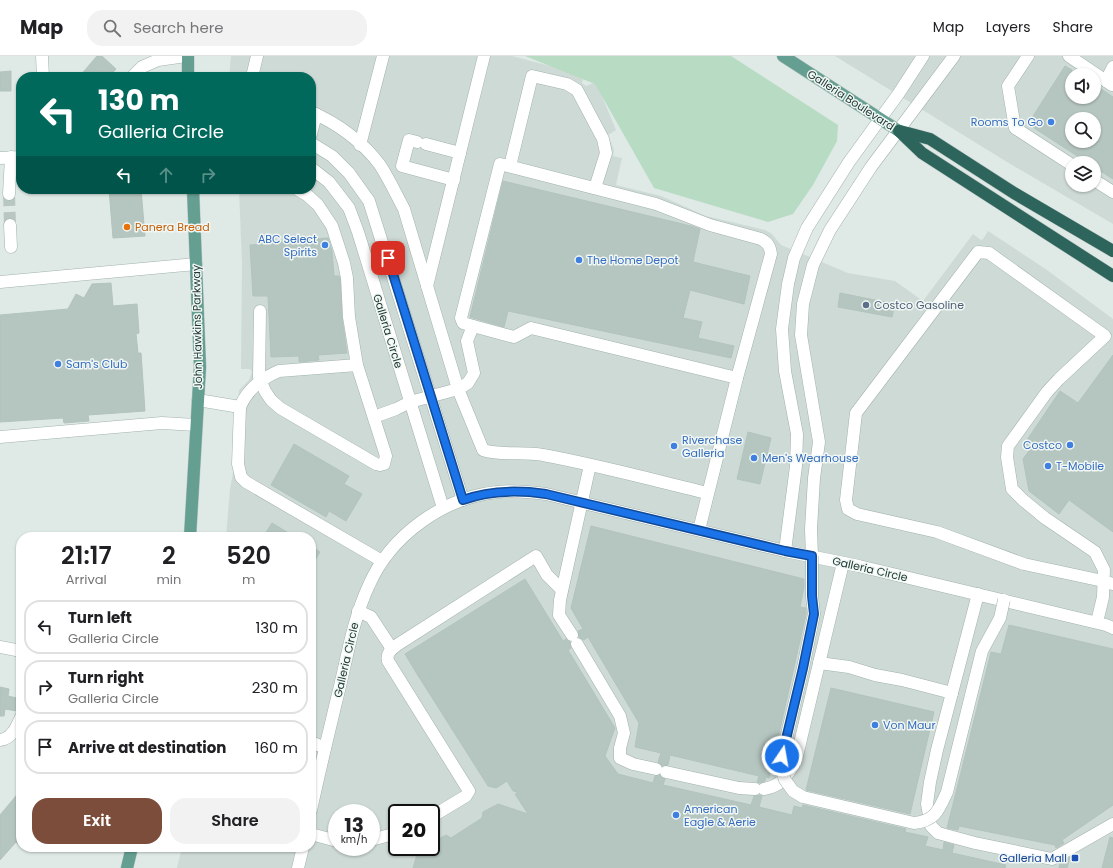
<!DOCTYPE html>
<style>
:root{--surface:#fff;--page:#f2f2f2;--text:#202124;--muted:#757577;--line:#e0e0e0;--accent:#7d4d3c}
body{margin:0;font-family:Poppins,sans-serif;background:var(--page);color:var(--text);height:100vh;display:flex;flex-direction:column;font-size:15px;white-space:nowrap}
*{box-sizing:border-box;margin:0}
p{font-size:13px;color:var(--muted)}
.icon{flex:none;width:22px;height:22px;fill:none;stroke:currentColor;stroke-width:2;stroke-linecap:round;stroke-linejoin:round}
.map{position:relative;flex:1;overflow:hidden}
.drawer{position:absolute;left:16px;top:476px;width:300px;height:320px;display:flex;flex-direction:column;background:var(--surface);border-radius:16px;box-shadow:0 1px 3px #0004}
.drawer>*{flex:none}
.guide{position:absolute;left:16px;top:16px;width:300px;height:122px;border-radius:16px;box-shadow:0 1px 3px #0004;background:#00695c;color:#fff;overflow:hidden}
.controls{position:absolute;left:1065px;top:12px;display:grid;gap:8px}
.controls a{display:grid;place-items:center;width:36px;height:36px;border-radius:50%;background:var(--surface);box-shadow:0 1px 3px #0004;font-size:20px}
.speed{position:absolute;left:328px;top:748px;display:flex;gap:8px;font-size:20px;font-weight:700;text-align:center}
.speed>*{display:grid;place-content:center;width:52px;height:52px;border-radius:50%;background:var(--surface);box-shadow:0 1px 3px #0004;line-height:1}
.speed small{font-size:10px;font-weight:400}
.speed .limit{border:2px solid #111;border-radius:6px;background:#fff;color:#111}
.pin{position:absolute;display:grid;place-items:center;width:34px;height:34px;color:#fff;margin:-17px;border-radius:8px;box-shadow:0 2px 6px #0006}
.me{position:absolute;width:44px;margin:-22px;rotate:12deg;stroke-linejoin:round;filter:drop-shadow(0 0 3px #0008)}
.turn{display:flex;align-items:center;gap:14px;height:84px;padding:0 16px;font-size:18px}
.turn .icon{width:52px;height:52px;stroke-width:2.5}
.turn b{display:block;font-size:28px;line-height:34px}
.lanes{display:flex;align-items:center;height:38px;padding:0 16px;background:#0003;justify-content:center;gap:20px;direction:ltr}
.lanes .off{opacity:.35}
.eta{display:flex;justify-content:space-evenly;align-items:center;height:68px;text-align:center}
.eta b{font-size:24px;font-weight:600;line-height:28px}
.cta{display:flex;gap:8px;margin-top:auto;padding:8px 16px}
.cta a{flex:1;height:46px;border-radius:16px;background:var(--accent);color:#fff;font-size:16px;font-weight:600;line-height:46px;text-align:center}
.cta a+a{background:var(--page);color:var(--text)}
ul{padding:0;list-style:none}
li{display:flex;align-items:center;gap:12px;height:54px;margin:0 8px 6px;padding:0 8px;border:2px solid var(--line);border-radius:16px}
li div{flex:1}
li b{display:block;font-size:15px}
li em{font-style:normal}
header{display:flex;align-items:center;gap:24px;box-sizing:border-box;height:56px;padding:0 20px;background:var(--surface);border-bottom:1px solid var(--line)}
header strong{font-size:19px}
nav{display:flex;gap:22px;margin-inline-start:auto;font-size:14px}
.search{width:280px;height:36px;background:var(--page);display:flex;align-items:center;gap:10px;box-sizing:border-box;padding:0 14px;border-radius:16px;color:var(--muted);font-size:15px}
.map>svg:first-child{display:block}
.built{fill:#cedad5;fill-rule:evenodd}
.green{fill:#b8dbc3}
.building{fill:#b5c5bf;stroke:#b2c4bd;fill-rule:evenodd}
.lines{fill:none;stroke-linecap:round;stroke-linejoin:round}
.minor-tunnel{stroke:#b9c7c2;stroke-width:12;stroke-dasharray:12 6;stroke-linecap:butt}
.minor-casing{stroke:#a2b2ad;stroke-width:13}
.major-casing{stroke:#bcc4c2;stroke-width:13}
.highway-casing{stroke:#bcc4c2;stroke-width:13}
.minor{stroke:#fff;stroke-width:12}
.major{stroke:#659f92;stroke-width:12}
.highway{stroke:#2d655c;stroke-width:12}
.minor-bridge-casing{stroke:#a2b2ad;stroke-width:13;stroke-linecap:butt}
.minor-bridge{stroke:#fff;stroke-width:12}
.route-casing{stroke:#114b97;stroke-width:10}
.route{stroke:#1a73e8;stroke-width:7}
.shop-dot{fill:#3f7fe0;stroke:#f0f7f4;stroke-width:1.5}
.food-dot{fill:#e8710a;stroke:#f0f7f4;stroke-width:1.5}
.service-dot{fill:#5c6f8a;stroke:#f0f7f4;stroke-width:1.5}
.transit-dot{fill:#1a4fb4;stroke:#f0f7f4;stroke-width:1.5}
.labels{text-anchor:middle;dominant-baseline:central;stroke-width:3;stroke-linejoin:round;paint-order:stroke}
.street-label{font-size:11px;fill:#213a34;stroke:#f0f7f4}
.shop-label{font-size:11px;fill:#366cbe;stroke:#f0f7f4;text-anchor:start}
.food-label{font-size:11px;fill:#c56008;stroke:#f0f7f4;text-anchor:start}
.service-label{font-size:11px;fill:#4e5e75;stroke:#f0f7f4;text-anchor:start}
.transit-label{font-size:11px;fill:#164399;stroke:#f0f7f4;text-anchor:end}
</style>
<header>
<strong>Map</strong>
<div class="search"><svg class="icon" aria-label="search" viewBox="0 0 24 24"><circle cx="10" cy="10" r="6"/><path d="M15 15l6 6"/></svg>Search here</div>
<nav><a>Map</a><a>Layers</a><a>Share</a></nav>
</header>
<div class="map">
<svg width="1113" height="812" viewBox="0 0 1113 812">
<rect width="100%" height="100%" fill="#dfeae6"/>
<g class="built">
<path d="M231 0H512L584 19 582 27 586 30 596 26 616 74 608 79 614 94 613 100 622 102 616 129 661 140 706 160 765 174 772 178 781 189 848 217 895 225 923 245 973 178 981 184 983 183 988 175 1047 214 1113 263V812H177L182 791H311V481H226L230 433 233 417 239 334 249 324 252 316 250 313H241L242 208 239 133H311V21H229ZM337 757H371V791H337ZM397 757H431V791H397Z"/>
<path d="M835 0H1113V168L1007 106ZM1072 19H1094V41H1072ZM1072 63H1094V85H1072ZM1072 107H1094V129H1072Z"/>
</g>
<polygon class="green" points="525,0 731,0 838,69 837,85 813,129 793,158 768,166 654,132 595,28"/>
<g class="building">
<polygon points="97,0 102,0 116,13 109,21 79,21"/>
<path d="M1065 10 1072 14V41H1094V28L1113 41V123L1094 111V107H1088L1028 68ZM1072 63H1094V85H1072Z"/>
<polygon points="11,15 11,35 0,35 0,16"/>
<polygon points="503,125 691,170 700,173 693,206 750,220 744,248 690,234 683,262 702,266 698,282 734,290 731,302 508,255 504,271 470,261"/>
<polygon points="109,133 141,133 145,180 113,182"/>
<polygon points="328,182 332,195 334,220 339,220 340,223 342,262 347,297 318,299 319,304 299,306 299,300 271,301 268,240 253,240 250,189 267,188 266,186"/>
<polygon points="111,227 113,250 137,248 139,277 136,278 138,297 141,297 145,355 88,359 89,365 64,367 63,362 0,366 0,259 68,253 76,238 84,242 92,228"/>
<polygon points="840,237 895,248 892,261 838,251"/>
<polygon points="1113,299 1113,476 1069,444 1059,458 1029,435 1023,403 1031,392 1025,387 1060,335 1078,347"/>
<polygon points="748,376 771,382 760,428 737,423"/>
<polygon points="294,388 349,420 344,428 362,438 346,465 329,455 326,461 271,429"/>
<polygon points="272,467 295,481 263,481"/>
<polygon points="591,470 804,523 804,531 800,551 806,552 806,558 769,722 766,721 765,725 760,727 757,726 759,720 670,699 668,709 662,710 658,706 661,697 635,691 639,667 588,581 584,584 579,581 578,575 583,573 571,552"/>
<polygon points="311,490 320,496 311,511"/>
<polygon points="525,523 563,585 566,583 570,586 571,592 568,594 615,672 605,700 618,718 653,727 655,720 660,719 665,723 663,729 751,749 754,740 759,739 762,740 759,751 792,759 794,750 802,752 803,749 906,773 905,776 928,781 925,790 943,794 944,786 954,789 952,797 1006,809 1005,812 413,812 418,795 425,791 431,791 431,787 446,779 451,782 482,762 483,756 498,748 528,758 515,738 518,736 513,735 507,725 496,732 488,730 417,618 405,598"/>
<polygon points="1009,569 1113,593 1113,749 1062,784 1064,787 1056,792 1055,789 959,770 958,774 947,772 991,596 1001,598"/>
<polygon points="0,631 9,633 8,640 21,643 21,654 17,655 5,653 4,660 0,660"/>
<polygon points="831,632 934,656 910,758 806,734"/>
<polygon points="21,734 21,790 16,786 0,804 0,759"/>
<polygon points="1110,781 1113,782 1113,812 1102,812"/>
<polygon points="1070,801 1067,812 1059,812 1060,807"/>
</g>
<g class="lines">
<polyline class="minor-tunnel" points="9,138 10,169"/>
<defs>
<g id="minor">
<polyline points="42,0 43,21"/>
<polyline points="1028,0 1008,30 1015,72 1072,109"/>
<polyline points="1069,0 1106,25"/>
<polyline points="132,21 142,11 158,4 186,0"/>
<polyline points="252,21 257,0"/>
<polyline points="1112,29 1106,25 1113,11"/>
<path d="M311 56C337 67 363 86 380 109 389 123 396 138 404 153L458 333 483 394C501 400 524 395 543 399 598 409 653 424 707 437"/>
<polyline points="311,78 316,58"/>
<polyline points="417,86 409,84 402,110 454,124"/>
<polyline points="311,87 332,100 349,117 369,145 463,444"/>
<polyline points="426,88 460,97"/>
<polyline points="360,89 383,0"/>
<polyline points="0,102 21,101"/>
<polyline points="510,110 532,20 567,28 577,34 603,83 606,97 595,132"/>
<polyline points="311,112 329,126 349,152 358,176 443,452"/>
<polyline points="1094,124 1113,136"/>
<polyline points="9,138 11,101"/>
<polyline points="10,169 11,191"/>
<polyline points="0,226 196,208"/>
<polyline points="427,230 484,0"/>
<polyline points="260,255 259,321 265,335 271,344 280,352 376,408 380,409 384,408 386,400 357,309 349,261 347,222 344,207 332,170 318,149 307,139 297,133"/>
<path d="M473 270 463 267 461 262 462 258 500 108 656 148 710 169 761 183C768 187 770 190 771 198L737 322"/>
<path d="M357 309 279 315C262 322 247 334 240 351L238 408 241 421 246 426 382 505"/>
<polyline points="198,344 240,351"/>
<polyline points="374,361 396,353 410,346 458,333 468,327 474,317 467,285 473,270 514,281 531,272 737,322 699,474"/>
<polyline points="0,381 162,367 196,369"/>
<polyline points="785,495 796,410 797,378 785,315 782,273 788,228 794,202 807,172 849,106 899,37 923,0"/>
<polyline points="812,500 811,473 814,422 819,386 801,279 803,248 813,209 830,174 871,111 954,0"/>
<polyline points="978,538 937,694 930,726 927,748 931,770 938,777 975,787 1052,803 1113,768"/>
<polyline points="358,555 371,561 392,593"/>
<polyline points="1097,566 1103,541 1104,514 1095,496 1045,462 1023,444 1012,433 1007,401 1008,390 1047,336 1059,323 1105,280 989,197 978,196 856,357 846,444 848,453 857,458 937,476 1024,508 1103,525 1113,528"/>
<polyline points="572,579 559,559 560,544 590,409"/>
<polyline points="577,588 620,660 624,677 620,692 620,702 633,708 656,713"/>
<polyline points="0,591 21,595"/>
<polyline points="819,607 849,611 875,619 902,624 952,637"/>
<path d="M0 684C12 683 17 670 21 661"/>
<polyline points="311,686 325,692"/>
<polyline points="666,716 739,732 755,733"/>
<path d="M764 733C782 730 788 719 796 704L843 507"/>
<path d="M311 754C320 713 330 671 340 630 348 596 354 561 369 529 391 479 444 441 498 436 514 434 530 436 546 438L785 495 859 510 1106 569 1113 572"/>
<path d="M431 761 466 740 469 735 388 605C386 597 391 594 397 589L536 500 547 519 562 534"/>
<polyline points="311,778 337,785"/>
<polyline points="371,784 397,777"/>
<polyline points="298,812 303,791"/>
</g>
<g id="major">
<polyline points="188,0 188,21"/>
<polyline points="783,0 899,75"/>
<polyline points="190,481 200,311 193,133"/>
<polyline points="127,812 132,791"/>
</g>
<g id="highway">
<polyline points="899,75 922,97 1113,220"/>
<polyline points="900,75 930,83 1014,137 1113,195"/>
</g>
</defs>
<use href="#minor" class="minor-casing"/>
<use href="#major" class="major-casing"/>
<use href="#highway" class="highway-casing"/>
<use href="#minor" class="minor"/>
<use href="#major" class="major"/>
<use href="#highway" class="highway"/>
<defs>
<path id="minor-bridge" d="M812 500V540L814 558 803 612 784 691 780 709 785 724 793 735 803 741 914 767C935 765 939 754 947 736L982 595 1000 562 1004 544"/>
</defs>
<use href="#minor-bridge" class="minor-bridge-casing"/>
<use href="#minor-bridge" class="minor-bridge"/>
</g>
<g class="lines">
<defs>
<path id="route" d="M388 202 463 444C490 434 518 434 546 438L785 495 812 500V540L814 558 803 612 782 700"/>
</defs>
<use href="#route" class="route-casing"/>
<use href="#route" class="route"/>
</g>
<g class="shop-dot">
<circle cx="1051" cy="66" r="4"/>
<circle cx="325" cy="189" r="4"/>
<circle cx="579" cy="204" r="4"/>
<circle cx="58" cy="308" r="4"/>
<circle cx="1070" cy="389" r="4"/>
<circle cx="674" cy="390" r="4"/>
<circle cx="754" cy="402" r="4"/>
<circle cx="1048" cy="410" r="4"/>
<circle cx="875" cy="669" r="4"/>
<circle cx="676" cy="759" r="4"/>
</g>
<circle class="food-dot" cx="127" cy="171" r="4"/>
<circle class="service-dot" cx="866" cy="249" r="4"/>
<rect class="transit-dot" x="1071" y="798" width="8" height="8" rx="2"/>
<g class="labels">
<g class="street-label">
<text transform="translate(851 44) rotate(33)">Galleria Boulevard</text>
<text transform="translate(197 271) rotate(-91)">John Hawkins Parkway</text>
<text transform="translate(388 275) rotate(73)">Galleria Circle</text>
<text transform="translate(870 513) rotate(13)">Galleria Circle</text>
<text transform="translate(346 604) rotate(-77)">Galleria Circle</text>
</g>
<g class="shop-label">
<text x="1043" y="66" text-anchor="end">Rooms To Go</text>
<text x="317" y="183" text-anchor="end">ABC Select<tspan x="317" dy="13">Spirits</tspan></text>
<text x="587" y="204">The Home Depot</text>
<text x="66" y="308">Sam's Club</text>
<text x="682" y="384">Riverchase<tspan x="682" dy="13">Galleria</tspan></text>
<text x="1062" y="389" text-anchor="end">Costco</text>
<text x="762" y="402">Men's Wearhouse</text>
<text x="1056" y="410">T-Mobile</text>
<text x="883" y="669">Von Maur</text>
<text x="684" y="753">American<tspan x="684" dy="13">Eagle &amp; Aerie</tspan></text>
</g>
<g class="food-label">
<text x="135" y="171">Panera Bread</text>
</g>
<g class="service-label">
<text x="874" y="249">Costco Gasoline</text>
</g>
<g class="transit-label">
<text x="1067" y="802">Galleria Mall</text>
</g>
</g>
</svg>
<div class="controls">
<a><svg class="icon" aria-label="sound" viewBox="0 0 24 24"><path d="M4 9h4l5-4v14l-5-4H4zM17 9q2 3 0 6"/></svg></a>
<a><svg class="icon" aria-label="search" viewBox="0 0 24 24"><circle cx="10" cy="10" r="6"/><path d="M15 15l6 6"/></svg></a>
<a><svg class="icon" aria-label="layers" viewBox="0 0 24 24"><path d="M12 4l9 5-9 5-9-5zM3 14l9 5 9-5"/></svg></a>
</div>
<div class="speed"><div>13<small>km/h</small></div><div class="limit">20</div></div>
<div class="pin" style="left:388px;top:202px;background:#d93025"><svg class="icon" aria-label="arrive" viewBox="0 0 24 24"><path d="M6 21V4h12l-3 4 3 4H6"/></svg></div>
<svg class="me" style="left:782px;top:700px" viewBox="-20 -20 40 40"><circle r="17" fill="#1a73e8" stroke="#fff" stroke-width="3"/><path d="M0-11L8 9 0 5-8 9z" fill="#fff"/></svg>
<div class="guide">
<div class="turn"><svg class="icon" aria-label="left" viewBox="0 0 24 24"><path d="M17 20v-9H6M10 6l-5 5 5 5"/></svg><div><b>130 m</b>Galleria Circle</div></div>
<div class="lanes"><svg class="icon" aria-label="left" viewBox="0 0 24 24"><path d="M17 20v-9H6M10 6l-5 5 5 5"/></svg><svg class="icon off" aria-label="ahead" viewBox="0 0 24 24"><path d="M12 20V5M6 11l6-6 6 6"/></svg><svg class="icon off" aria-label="right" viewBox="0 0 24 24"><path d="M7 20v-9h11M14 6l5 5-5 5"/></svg></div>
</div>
<section class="drawer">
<div class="eta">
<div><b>21:17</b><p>Arrival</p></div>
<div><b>2</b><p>min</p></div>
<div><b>520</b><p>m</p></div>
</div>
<ul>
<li><svg class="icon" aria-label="left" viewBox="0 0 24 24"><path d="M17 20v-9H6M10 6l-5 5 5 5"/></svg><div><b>Turn left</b><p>Galleria Circle</p></div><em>130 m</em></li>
<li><svg class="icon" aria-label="right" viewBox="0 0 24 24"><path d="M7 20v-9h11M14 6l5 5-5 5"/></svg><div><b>Turn right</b><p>Galleria Circle</p></div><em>230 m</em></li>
<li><svg class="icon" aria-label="arrive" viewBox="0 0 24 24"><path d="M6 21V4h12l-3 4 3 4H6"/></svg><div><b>Arrive at destination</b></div><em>160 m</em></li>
</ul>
<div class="cta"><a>Exit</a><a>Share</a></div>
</section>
</div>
